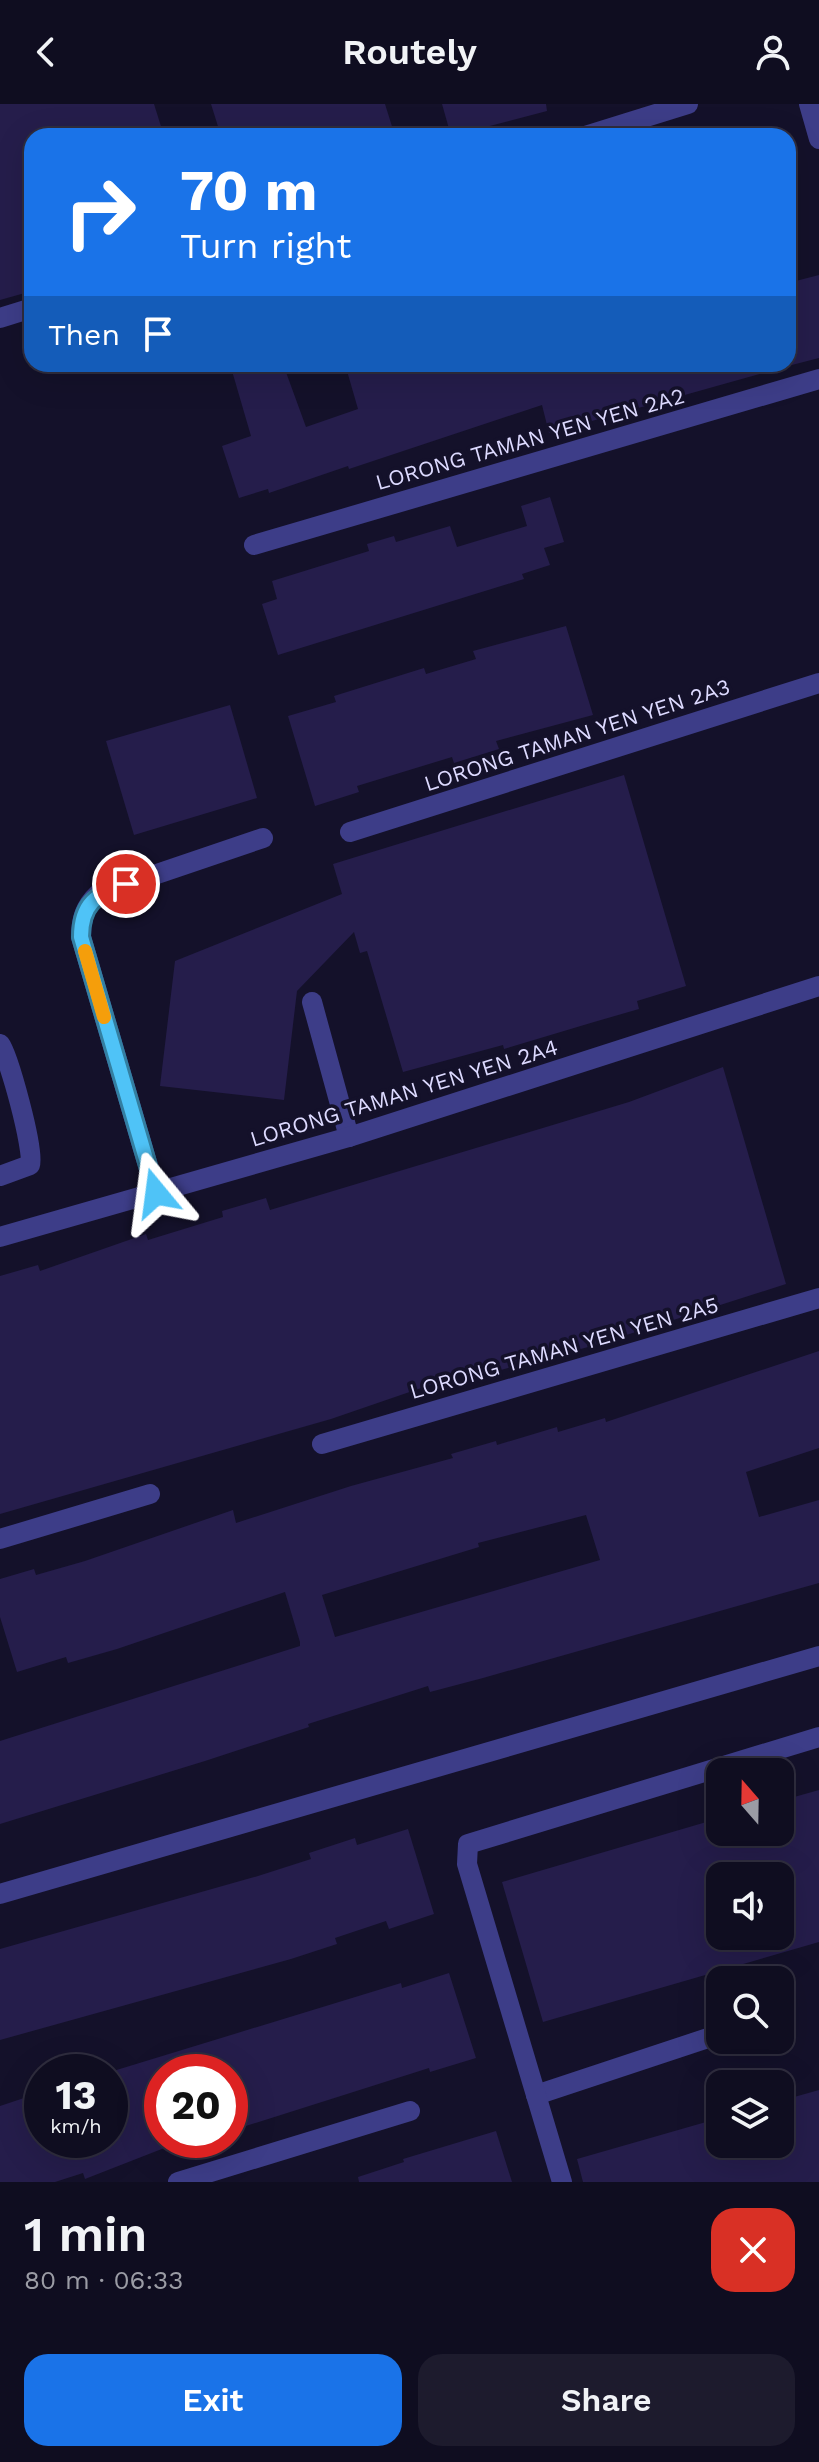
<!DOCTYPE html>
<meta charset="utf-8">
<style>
:root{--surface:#0f0d20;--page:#1d1b2d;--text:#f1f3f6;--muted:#9b9ca5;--line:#2f2d3e;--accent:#1a73e8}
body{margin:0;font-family:"Work Sans",sans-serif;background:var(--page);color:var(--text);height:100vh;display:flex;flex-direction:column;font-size:30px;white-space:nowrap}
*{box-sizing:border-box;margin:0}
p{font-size:26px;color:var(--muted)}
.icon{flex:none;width:44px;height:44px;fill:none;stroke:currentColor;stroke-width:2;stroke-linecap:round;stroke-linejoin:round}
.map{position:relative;height:2078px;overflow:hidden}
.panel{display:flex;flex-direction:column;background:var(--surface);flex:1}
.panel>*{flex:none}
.top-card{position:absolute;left:24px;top:24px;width:772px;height:244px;border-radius:24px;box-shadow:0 8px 32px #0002,0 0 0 2px var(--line);background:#1a73e8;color:#fff;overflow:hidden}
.needle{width:52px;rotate:340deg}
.buttons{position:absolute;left:706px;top:1654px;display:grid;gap:16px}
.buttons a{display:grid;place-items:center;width:88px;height:88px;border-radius:16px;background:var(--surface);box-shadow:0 8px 32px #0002,0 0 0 2px var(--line);font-size:40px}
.speed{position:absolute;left:24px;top:1950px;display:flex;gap:16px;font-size:40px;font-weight:700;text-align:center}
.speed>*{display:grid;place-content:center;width:104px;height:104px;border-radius:50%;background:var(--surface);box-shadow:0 8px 32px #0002,0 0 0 2px var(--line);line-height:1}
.speed small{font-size:20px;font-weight:400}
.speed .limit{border:12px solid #d22;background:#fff;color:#111}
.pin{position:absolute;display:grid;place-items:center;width:68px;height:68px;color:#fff;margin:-34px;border:4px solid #fff;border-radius:50%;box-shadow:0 2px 8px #0007}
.me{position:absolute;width:88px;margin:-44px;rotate:344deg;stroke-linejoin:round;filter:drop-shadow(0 0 6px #0008)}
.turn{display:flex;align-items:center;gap:28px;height:168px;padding:0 24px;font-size:36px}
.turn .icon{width:104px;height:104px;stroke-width:2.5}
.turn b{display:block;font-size:56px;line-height:68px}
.then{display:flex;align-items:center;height:76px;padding:0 24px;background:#0003;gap:16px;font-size:30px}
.round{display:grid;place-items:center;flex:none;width:84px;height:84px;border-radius:24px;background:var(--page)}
.head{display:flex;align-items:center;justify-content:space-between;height:136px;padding:0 24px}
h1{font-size:48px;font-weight:600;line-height:60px}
.primary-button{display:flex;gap:16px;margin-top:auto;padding:16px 24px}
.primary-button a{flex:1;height:92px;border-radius:24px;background:var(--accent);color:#fff;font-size:32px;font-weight:600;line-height:92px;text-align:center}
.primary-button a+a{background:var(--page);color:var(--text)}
header{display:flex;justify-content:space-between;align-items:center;height:104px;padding:0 24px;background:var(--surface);font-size:36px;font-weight:600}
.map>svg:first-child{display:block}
.building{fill:#251d4b;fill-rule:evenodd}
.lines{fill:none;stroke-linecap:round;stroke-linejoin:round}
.minor{stroke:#3d3d88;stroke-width:20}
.route-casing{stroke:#337fa1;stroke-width:20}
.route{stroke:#4fc3f7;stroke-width:14}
.slow{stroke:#f59e0b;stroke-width:14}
.labels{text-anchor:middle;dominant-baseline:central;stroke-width:7;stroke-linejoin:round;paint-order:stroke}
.street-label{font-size:22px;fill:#dddaff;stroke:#14112a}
</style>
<header><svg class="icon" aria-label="back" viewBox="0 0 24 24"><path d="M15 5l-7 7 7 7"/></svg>Routely<svg class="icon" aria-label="person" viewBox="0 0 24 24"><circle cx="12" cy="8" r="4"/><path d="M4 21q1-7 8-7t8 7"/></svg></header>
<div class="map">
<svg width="819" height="2078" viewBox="0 0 819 2078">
<rect width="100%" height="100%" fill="#14112a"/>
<g class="building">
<polygon points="0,0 154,0 164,32 32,32 32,187 0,196"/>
<polygon points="211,0 385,0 395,32 221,32"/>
<polygon points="442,0 546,0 547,7 451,32"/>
<polygon points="819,171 819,254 788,262 788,179"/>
<polygon points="230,260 283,260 306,323 358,305 345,260 769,260 770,267 549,329 542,301 349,365 348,362 269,389 268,385 239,394 222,342 251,332"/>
<polygon points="550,393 564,438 544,444 550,461 522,470 524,475 278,551 262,500 277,495 272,477 369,447 367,440 394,432 396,438 450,422 457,443 527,422 521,402"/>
<polygon points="566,522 593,611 496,637 499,645 454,659 452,653 357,682 359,688 315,702 288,612 336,598 334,592 424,564 426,570 476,555 473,547"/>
<polygon points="230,601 257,694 134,731 106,637"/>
<polygon points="624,671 686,882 637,897 639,905 594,918 504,945 503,941 403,968 367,847 360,849 354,828 297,887 284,996 160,982 175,857 342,790 333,760"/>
<polygon points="723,963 786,1180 592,1242 493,1268 491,1260 331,1315 0,1410 0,1172 38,1161 40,1167 146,1130 148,1136 223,1113 222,1107 266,1094 270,1106 629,998"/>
<path d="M819 1247V1344L746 1368 759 1413 819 1396V1479L483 1574 430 1588 428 1582 308 1620 309 1623 205 1657 0 1720V1637L300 1542V1538L285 1488 117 1545 68 1559 66 1553 17 1568 0 1513V1475L34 1465 36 1471 85 1457 233 1406 236 1419 351 1382 453 1354 451 1350 496 1337 497 1341 557 1323 558 1328 605 1314 606 1318ZM586 1411 600 1456 335 1533 322 1491 479 1443 478 1439Z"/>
<path d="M819 1686V1838L543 1918 502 1778 720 1714V1728H780V1697ZM720 1772H780V1832H720Z"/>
<polygon points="408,1725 434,1810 389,1825 386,1817 335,1834 337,1840 291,1855 0,1936 0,1845 258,1772 311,1755 309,1749 355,1734 357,1741"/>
<polygon points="449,1869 476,1954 430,1968 429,1964 230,2027 230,1968 162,1968 162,2036 172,2036 172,2041 85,2075 83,2069 55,2078 0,2078 0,2002 42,1988 42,2036 110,2036 110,1968 401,1879 402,1884"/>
<polygon points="819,1986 819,2078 583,2078 577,2055 720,2014 720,2040 780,2040 780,1997"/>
<polygon points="496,2027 512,2078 359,2078 358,2073 404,2058 403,2055"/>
</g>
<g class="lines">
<g class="minor">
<polyline points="809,0 819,35"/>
<polyline points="585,32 688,0"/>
<polyline points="0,214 32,204"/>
<polyline points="254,441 819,275"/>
<polyline points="350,728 819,579"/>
<polyline points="312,898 349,1033"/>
<path d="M0 940C8 950 35 1047 30 1061L0 1072"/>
<path d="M156 1089 81 833C81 815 85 802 98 790L263 734"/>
<polyline points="0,1133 349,1033 819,882"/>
<polyline points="322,1340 819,1194"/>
<polyline points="0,1435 150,1390"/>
<polyline points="0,1790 819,1552"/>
<polyline points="536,1991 720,1930"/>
<polyline points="178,2078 410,2007"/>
<polyline points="562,2078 467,1760 468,1740 819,1633"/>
</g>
</g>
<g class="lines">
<defs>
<path id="route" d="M126 780C96 790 81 800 81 833L156 1089"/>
</defs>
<use href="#route" class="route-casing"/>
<use href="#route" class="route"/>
<polyline class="slow" points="85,847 104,913"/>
</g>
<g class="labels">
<g class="street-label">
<text transform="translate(530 335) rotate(-16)">LORONG TAMAN YEN YEN 2A2</text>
<text transform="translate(577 631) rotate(-18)">LORONG TAMAN YEN YEN 2A3</text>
<text transform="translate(404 989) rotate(-17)">LORONG TAMAN YEN YEN 2A4</text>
<text transform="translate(564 1244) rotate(-16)">LORONG TAMAN YEN YEN 2A5</text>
</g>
</g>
</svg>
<div class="buttons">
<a><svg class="needle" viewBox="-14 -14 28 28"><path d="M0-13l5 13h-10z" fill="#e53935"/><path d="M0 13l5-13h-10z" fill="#9b9ca5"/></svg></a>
<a><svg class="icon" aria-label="sound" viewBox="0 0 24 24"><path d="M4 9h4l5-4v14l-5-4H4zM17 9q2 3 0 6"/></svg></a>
<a><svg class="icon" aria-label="search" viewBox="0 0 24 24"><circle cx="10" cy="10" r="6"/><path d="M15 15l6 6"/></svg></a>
<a><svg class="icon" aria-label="layers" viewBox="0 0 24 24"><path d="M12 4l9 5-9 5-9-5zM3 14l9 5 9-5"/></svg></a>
</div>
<div class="speed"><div>13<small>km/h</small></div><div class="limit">20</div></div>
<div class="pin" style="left:126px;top:780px;background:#d93025"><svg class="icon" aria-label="arrive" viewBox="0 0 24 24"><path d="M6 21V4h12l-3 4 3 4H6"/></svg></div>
<svg class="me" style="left:156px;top:1089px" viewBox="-20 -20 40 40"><path d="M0-17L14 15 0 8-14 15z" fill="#4fc3f7" stroke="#fff" stroke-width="4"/></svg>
<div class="top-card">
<div class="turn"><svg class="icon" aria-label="right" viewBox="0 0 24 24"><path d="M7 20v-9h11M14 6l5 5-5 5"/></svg><div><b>70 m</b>Turn right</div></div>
<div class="then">Then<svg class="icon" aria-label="arrive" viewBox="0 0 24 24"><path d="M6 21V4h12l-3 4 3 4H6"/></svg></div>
</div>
</div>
<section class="panel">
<div class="head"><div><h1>1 min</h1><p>80 m · 06:33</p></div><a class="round" style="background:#d93025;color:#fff"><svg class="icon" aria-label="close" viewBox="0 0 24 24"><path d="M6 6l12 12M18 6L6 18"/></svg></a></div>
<div class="primary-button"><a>Exit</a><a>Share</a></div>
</section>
